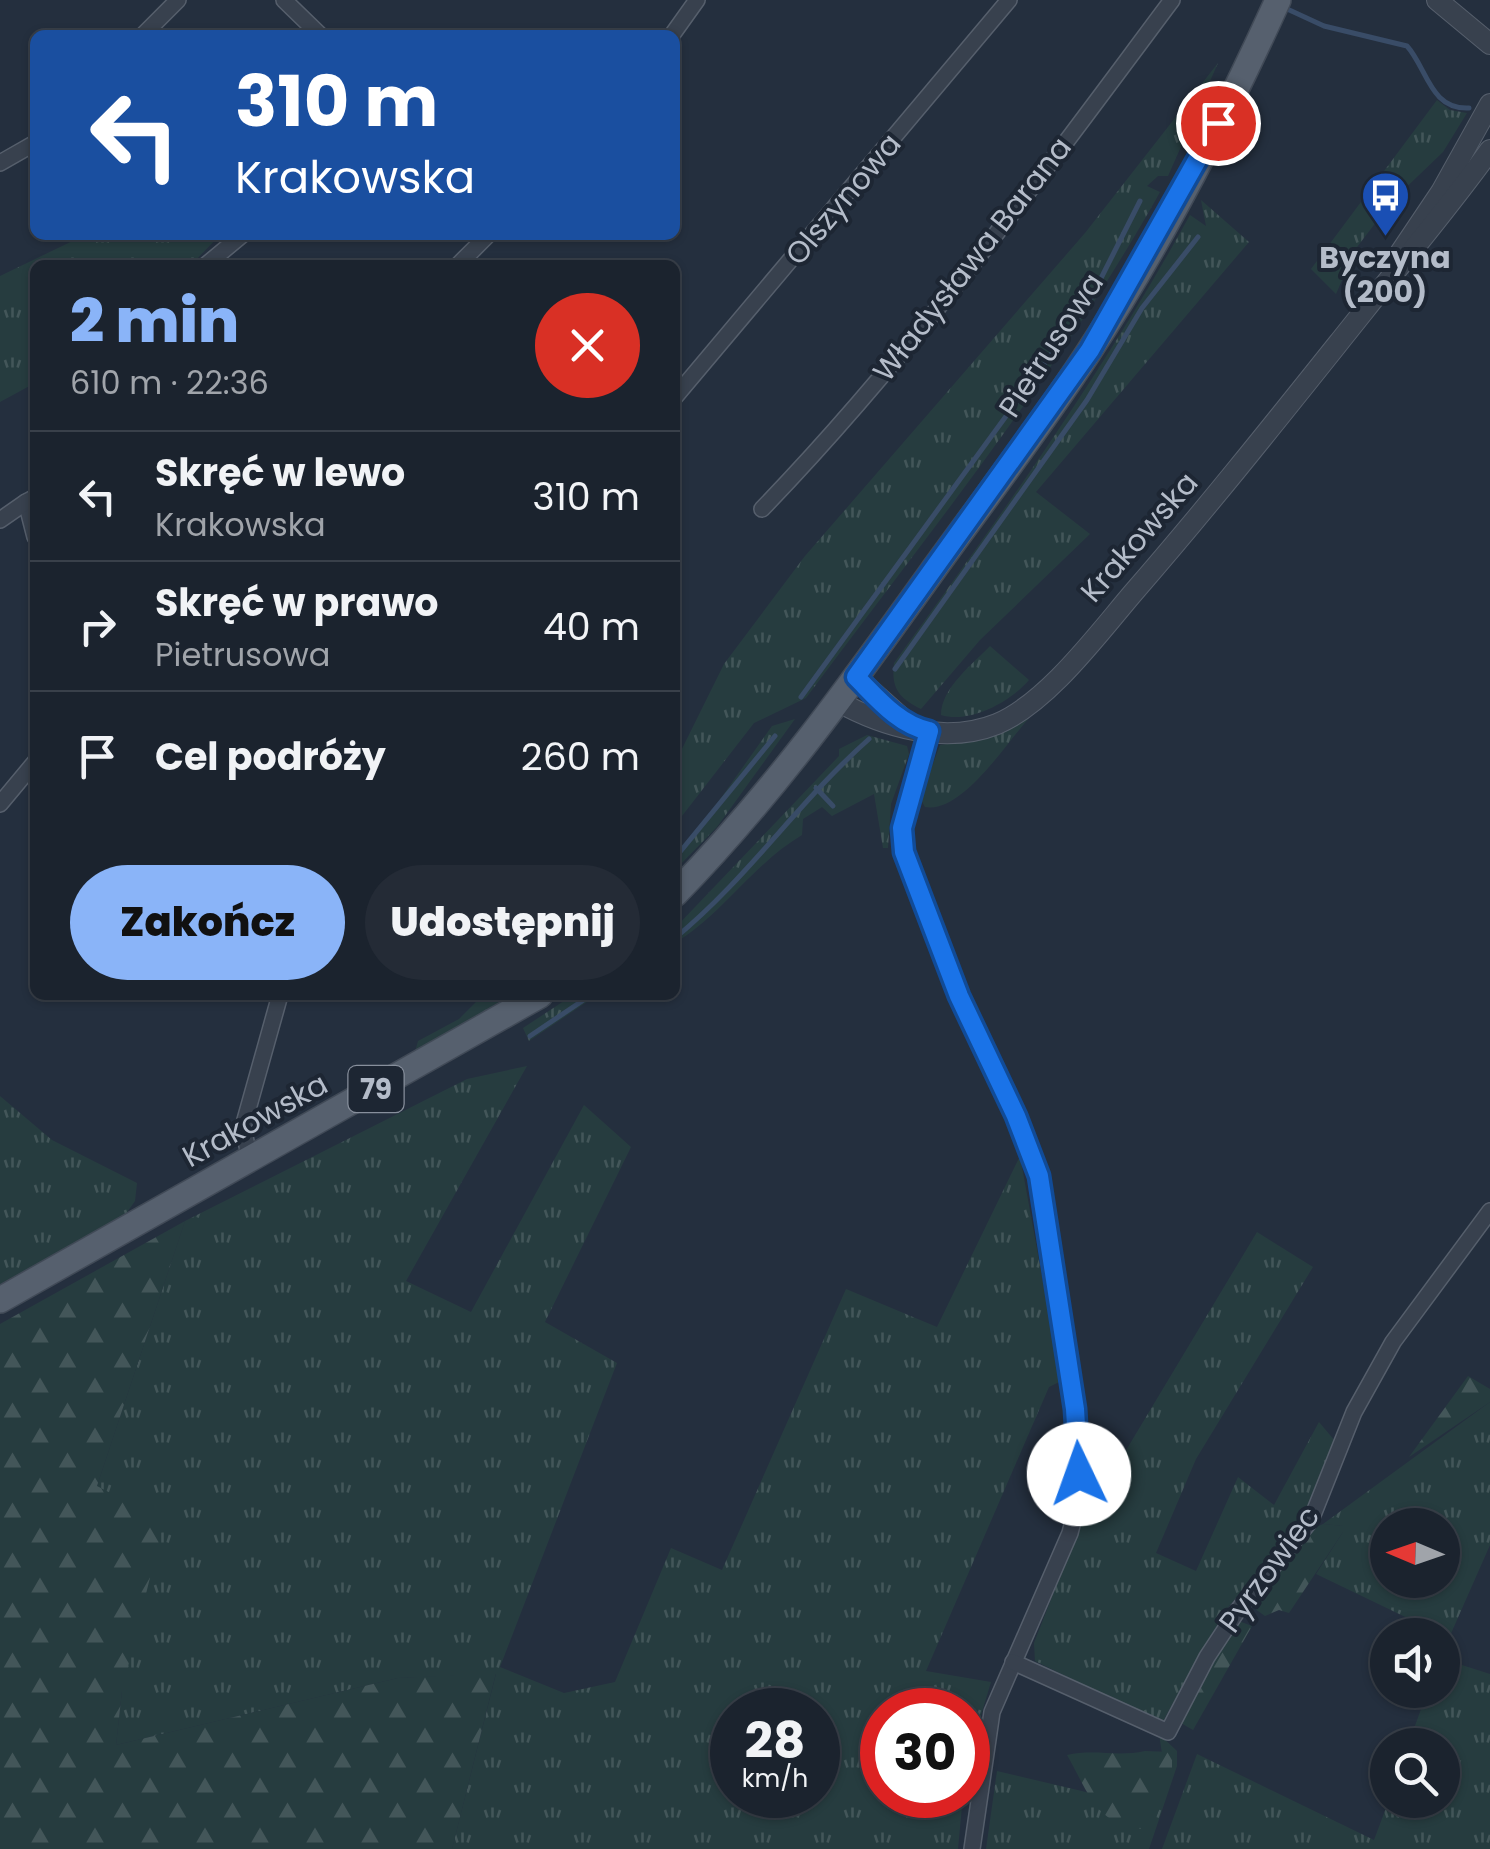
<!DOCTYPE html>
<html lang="pl">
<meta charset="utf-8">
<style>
:root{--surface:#1b232e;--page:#242b36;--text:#f1f3f6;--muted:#a0a4aa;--line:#39404a;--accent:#8ab4f8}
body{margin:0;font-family:Poppins,sans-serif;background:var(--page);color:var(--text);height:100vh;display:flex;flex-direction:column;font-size:38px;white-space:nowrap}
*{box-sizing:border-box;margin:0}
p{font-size:32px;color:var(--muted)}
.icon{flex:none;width:55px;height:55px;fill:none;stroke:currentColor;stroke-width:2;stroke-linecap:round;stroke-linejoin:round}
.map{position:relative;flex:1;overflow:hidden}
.panel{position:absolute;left:30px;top:260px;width:650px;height:740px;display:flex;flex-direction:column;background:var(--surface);border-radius:15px;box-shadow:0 2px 8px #0004,0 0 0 2px var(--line)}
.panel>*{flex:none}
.guide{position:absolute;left:30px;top:30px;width:650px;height:210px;border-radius:15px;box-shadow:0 2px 8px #0004,0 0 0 2px var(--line);background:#1a4fa0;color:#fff;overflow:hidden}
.needle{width:65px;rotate:272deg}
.tools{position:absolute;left:1370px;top:1508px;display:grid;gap:20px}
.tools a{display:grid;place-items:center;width:90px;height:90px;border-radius:50%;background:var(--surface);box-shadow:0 2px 8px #0004,0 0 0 2px var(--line);font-size:50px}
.speed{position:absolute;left:710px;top:1688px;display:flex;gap:20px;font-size:50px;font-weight:700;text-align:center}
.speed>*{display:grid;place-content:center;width:130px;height:130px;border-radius:50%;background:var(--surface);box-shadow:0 2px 8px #0004,0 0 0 2px var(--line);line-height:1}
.speed small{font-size:25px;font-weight:400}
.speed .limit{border:15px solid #d22;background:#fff;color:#111}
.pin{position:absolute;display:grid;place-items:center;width:85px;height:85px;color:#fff;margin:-42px;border:5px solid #fff;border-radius:50%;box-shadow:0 2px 10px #0007}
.me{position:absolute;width:110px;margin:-55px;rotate:357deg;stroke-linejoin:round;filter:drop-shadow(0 0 8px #0008)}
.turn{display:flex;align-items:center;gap:35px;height:210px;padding:0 40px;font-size:45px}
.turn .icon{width:130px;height:130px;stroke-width:2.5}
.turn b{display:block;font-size:70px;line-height:85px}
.round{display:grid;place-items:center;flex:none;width:105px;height:105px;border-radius:52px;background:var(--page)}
.headline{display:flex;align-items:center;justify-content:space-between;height:170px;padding:0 40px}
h1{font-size:60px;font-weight:800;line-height:75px;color:var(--accent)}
.button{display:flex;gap:20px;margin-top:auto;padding:20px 40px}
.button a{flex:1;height:115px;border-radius:60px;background:var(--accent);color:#111;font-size:40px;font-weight:800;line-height:115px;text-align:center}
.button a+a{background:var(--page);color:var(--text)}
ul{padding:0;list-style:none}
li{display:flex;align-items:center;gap:30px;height:130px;padding:0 40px;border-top:2px solid var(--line)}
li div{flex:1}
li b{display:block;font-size:38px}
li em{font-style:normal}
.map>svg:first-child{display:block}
.grass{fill:url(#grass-tufts);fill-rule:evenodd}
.forest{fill:url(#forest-firs)}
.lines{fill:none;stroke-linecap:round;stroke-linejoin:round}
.stream{stroke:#394c67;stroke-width:5}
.minor-casing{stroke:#565f6c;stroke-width:18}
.tertiary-casing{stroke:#565f6c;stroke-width:22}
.primary-casing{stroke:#414a57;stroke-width:28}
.minor{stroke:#38414e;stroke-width:15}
.tertiary{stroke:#38414e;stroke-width:20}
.primary{stroke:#56606e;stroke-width:25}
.route-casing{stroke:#114b97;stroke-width:25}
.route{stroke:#1a73e8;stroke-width:18}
.labels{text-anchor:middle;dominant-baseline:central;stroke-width:8;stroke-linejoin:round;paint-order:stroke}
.shield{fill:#1d2633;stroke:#878f9c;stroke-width:2.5}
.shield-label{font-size:28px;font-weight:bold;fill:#b4bcc9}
.street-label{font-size:30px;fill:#b4bcc9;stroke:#1d2633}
.poi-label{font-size:30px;font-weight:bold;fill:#b4bcc9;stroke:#1d2633}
</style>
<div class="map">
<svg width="1490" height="1849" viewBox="0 0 1490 1849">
<defs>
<pattern id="grass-tufts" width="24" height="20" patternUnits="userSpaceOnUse" patternTransform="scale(2.5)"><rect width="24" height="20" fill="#263c3f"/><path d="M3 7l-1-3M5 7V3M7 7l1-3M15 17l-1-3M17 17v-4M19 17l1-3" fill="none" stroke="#435659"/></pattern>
<pattern id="forest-firs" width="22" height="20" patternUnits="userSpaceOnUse" patternTransform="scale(2.5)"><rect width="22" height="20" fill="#263c3f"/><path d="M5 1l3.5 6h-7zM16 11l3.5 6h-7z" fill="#435659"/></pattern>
</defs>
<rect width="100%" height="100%" fill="#242f3e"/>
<g class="grass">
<path d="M1218 63 1168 176H1158L1147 186 1160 192C1060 371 929 533 806 698L754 723 675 825V763L724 664 805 556 1085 233Z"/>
<polygon points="1437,100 1450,110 1467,113 1443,152 1393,200 1341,268 1345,273 1336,294 1311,269"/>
<path d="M1201 200 1249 242 1036 492 1090 534 980 640 921 709C899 698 891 689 894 663 1001 515 1102 375 1190 215L1206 226Z"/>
<polygon points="85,235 220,235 191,265 35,265 35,383 0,402 0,276"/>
<path d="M990 646 1029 680C1010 702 970 724 941 715 941 688 973 664 990 646Z"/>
<path d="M1029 718C1006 744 961 814 925 807L920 798 940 745 988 737Z"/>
<polygon points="795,719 717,827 675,870 675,852 699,829 772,726"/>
<path d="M867 735 907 746 909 754 891 804 888 848H883L874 794 832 816 822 807 803 819 802 835C753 864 724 913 675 943V928L839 756V749Z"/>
<polygon points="483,995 511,995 415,1052 418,1041 459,1019"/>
<polygon points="573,995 597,995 529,1041 523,1028"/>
<path d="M527 1066 406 1281 471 1312 584 1105 631 1147 545 1322 617 1363 500 1667 564 1693 615 1682 671 1548 722 1570 846 1289 937 1327 1020 1156 1061 1381 1049 1387 926 1671 991 1682 968 1758V1710H882V1795H963L958 1849H452L496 1674 398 1678 116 1745 122 1691 97 1486 185 1221 467 1079ZM732 1710H818V1795H732Z"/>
<polygon points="0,1096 52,1140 137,1183 135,1201 123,1218 0,1284"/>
<polygon points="1257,1232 1313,1267 1196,1459 1156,1553 1196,1571 1238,1477 1274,1505 1319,1422 1335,1441 1304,1518 1225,1611 1162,1723 1035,1661 1034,1643 1080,1525 1086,1497 1104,1487"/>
<path d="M1490 1402V1545L1449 1638 1316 1574 1343 1532V1526L1323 1524ZM1388 1525H1442V1580H1388Z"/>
<polygon points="1443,1659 1490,1674 1490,1849 1162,1849 1197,1754 1374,1840 1389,1800 1442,1800 1442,1745 1408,1745 1428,1690 1442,1690"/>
<polygon points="1159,1734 1177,1751 1177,1766 1149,1849 986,1849 997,1771 1141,1805 1163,1760"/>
</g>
<g class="forest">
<polygon points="185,1221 97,1486 164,1521 122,1691 116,1745 398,1678 496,1673 452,1849 0,1849 0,1324"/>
<polygon points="1468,1376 1490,1389 1490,1402 1409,1457"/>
<polygon points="1323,1524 1344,1526 1343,1532 1289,1613 1279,1610 1265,1616 1251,1606 1253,1597 1314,1528"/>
<polygon points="1236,1620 1252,1626 1193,1730 1179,1722"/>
<path d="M1145 1751 1172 1752V1778L1151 1830C1096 1827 1091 1797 1067 1755 1094 1749 1118 1757 1145 1751Z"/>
</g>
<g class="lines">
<g class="stream">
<path d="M1285 8 1324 26 1407 46C1427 68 1430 110 1469 108"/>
<polyline points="895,669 1087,400 1142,308 1198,237"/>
<polyline points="801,697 1088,304 1140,201"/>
<polyline points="816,788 833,806"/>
<polyline points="675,858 775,736"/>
<path d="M675 938C748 878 799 801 869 739"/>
<polyline points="530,1036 591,995"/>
</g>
<defs>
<g id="minor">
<polyline points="284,0 320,35"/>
<polyline points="143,35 178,0"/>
<polyline points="672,35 697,0"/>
<polyline points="0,163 35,143"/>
<polyline points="206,265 242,235"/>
<polyline points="458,265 488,235"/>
<polyline points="675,397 1009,0"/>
<polyline points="35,497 26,502 35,537"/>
<path d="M762 509C913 353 1042 174 1172 0"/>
<polyline points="0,520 26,502"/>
<polyline points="929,731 902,828 904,852 959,996 1016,1115 1039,1177 1079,1451 1079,1498 1070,1533 992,1712 972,1849"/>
<polyline points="0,804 35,762"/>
<polyline points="250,1160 243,1127 280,995"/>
<polyline points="1013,1662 1168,1732 1207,1657 1238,1610 1311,1520 1354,1412 1393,1342 1490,1211"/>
</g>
<g id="tertiary">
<polyline points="1437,0 1490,44"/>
<polyline points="1398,256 1441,192 1490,104"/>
<polyline points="856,677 912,727"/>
<path d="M837 701C884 727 945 745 997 724 1047 703 1098 634 1133 593 1213 501 1288 406 1364 311 1406 257 1450 206 1490 150"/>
</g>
<g id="primary">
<path d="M675 894C773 794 853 682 934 569 986 497 1040 427 1088 353 1161 242 1223 121 1278 0"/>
<polyline points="0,1300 540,995"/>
</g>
</defs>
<use href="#minor" class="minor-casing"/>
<use href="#tertiary" class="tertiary-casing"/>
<use href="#primary" class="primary-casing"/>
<use href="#minor" class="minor"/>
<use href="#tertiary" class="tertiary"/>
<use href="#primary" class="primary"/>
</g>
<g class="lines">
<defs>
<path id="route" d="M1079 1474 1075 1409 1039 1176 1016 1116 959 996 904 852 902 828 929 731C899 725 877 698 856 677L1090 350 1218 123"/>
</defs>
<use href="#route" class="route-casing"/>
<use href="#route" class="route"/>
</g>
<defs>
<symbol id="bus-pin" viewBox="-11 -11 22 30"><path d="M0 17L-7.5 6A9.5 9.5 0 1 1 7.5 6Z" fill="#1a4fb4" stroke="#1d2633"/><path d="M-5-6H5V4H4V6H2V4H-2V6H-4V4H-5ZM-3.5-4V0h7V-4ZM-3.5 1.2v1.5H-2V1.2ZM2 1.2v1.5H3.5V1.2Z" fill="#fff"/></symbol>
</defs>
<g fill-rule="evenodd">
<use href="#bus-pin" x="1358" y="168" width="55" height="75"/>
</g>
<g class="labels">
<rect class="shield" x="348.5" y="1066" width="55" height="46" rx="8"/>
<g class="shield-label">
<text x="376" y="1089">79</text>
</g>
<g class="street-label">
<text transform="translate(843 199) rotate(-50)">Olszynowa</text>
<text transform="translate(972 259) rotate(-52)">Władysława Barana</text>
<text transform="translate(1051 345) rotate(-57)">Pietrusowa</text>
<text transform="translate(1139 537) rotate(-49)">Krakowska</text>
<text transform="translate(255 1120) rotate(-29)">Krakowska</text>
<text transform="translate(1269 1569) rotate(-54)">Pyrzowiec</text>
</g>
<g class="poi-label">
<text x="1385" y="257">Byczyna<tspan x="1385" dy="34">(200)</tspan></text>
</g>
</g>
</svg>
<div class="tools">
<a><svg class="needle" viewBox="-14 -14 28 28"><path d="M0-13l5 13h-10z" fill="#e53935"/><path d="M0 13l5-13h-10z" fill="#a0a4aa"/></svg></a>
<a><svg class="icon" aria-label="sound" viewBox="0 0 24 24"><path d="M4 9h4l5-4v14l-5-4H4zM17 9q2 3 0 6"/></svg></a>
<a><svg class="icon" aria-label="search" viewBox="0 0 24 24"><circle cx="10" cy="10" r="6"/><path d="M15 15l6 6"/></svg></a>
</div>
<div class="speed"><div>28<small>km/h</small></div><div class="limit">30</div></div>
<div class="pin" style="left:1218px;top:123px;background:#d93025"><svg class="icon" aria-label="arrive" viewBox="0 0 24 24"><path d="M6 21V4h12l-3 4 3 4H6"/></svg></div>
<svg class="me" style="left:1079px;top:1474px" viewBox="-20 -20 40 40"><circle r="19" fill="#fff"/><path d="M0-13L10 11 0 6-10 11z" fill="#1a73e8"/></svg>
<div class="guide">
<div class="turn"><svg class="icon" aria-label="left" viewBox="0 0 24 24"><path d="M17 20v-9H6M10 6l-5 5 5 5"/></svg><div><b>310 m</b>Krakowska</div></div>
</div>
<section class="panel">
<div class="headline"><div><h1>2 min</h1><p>610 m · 22:36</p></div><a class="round" style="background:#d93025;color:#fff"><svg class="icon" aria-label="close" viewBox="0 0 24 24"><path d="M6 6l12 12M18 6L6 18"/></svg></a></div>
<ul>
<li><svg class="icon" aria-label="left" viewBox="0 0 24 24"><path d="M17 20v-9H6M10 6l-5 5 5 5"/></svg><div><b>Skręć w lewo</b><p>Krakowska</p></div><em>310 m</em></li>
<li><svg class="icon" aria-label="right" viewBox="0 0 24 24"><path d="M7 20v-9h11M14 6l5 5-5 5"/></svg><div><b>Skręć w prawo</b><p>Pietrusowa</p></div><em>40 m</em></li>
<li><svg class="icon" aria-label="arrive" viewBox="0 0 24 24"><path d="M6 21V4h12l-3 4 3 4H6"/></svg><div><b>Cel podróży</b></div><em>260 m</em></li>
</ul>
<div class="button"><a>Zakończ</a><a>Udostępnij</a></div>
</section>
</div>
